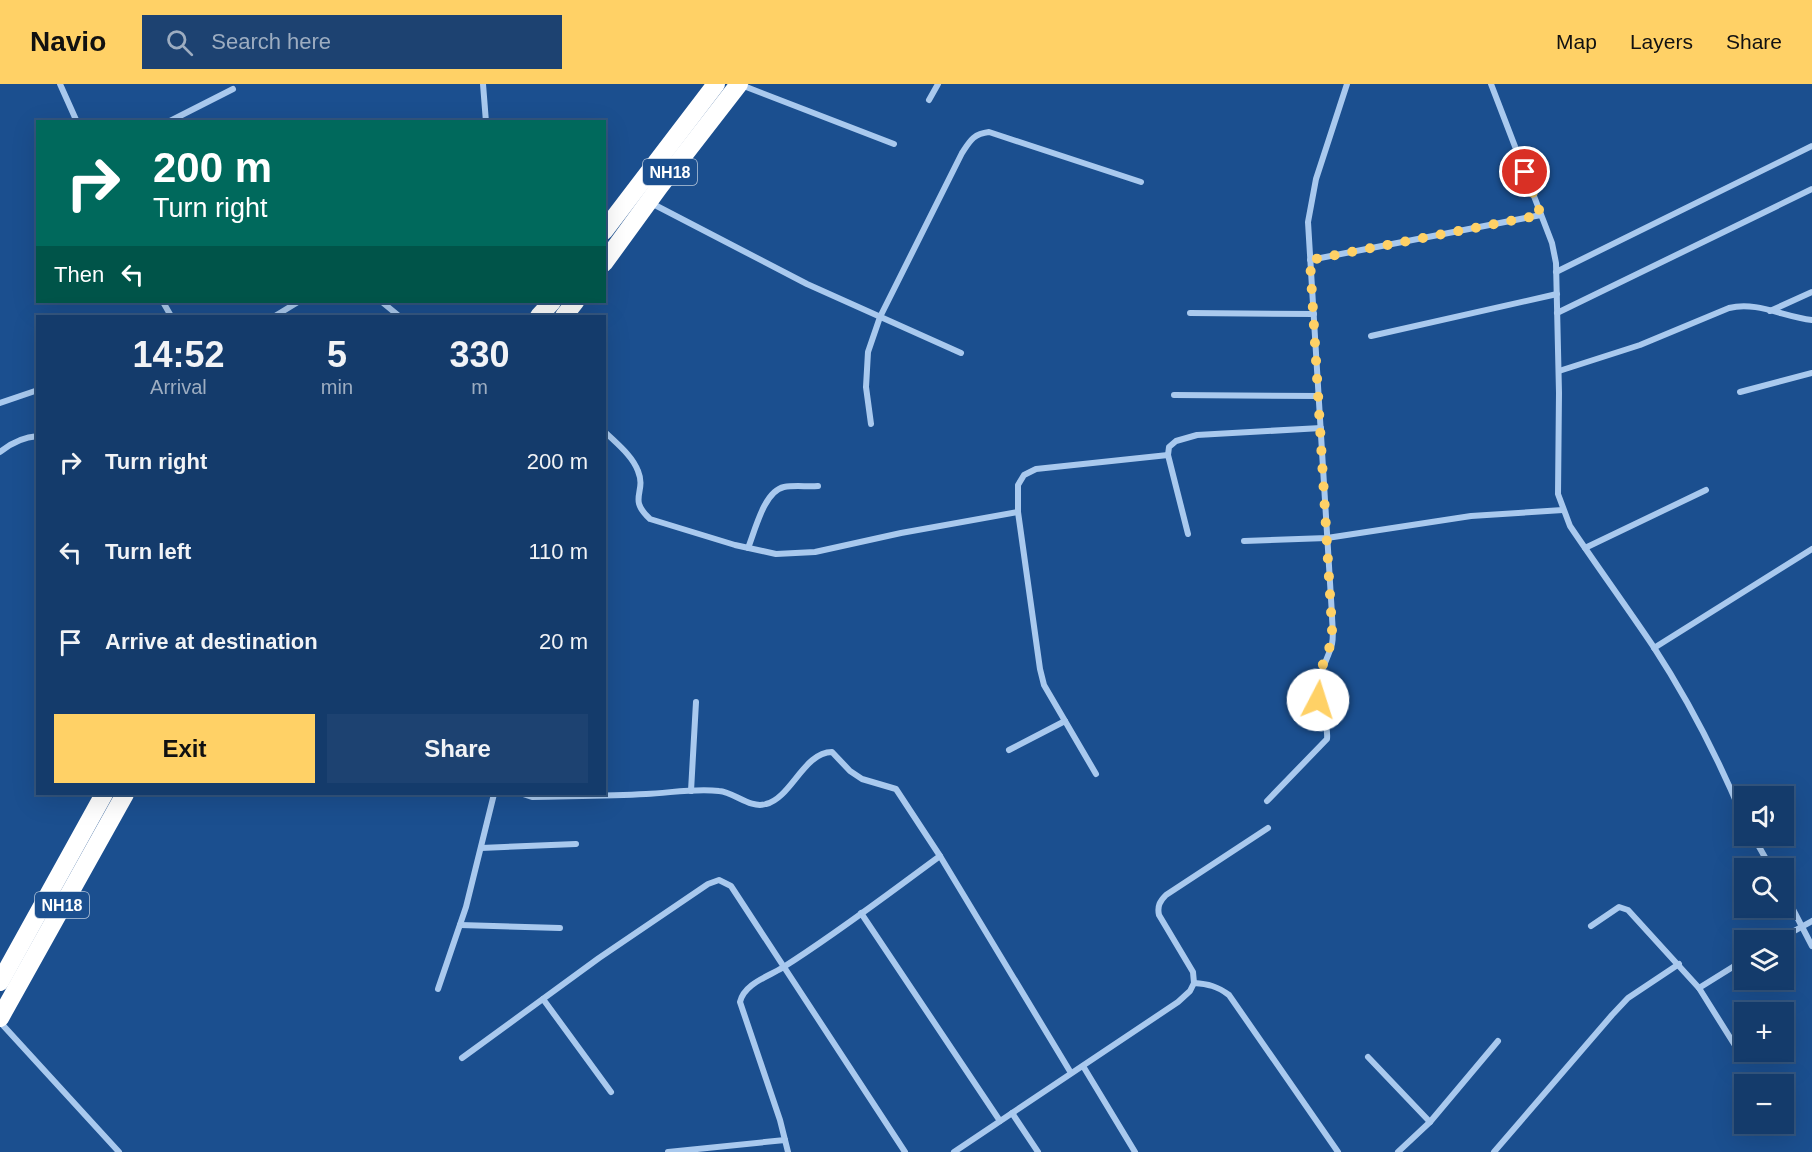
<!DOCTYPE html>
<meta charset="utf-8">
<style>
:root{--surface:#143b6b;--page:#1d4271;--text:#f1f3f6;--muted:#9dadc1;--line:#33557e;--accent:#ffd166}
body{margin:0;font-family:Helvetica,sans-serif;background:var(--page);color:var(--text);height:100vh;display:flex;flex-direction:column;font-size:22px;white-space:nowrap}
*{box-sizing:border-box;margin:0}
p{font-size:20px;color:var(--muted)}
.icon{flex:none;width:33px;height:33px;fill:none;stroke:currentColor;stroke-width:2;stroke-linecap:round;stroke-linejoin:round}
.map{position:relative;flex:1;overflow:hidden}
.side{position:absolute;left:36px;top:231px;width:570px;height:480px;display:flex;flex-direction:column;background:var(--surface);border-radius:0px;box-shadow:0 6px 24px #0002,0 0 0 2px var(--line)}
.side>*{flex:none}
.banner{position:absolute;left:36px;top:36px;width:570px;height:183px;border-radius:0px;box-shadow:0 6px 24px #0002,0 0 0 2px var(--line);background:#00695c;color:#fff;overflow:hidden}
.fabs{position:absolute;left:1734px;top:702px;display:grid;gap:12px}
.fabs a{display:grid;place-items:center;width:60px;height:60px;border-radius:0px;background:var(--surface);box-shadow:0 6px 24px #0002,0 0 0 2px var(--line);font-size:30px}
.pin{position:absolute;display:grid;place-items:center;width:51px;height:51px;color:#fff;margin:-26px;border:3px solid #fff;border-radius:50%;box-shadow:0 2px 6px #0007}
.me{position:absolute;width:66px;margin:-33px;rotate:5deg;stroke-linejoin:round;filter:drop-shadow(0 0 4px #0008)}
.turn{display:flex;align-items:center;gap:21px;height:126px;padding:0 18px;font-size:27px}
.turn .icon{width:78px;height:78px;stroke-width:2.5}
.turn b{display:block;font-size:42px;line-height:51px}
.then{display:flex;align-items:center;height:57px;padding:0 18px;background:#0003;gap:12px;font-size:22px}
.eta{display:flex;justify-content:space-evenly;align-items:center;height:102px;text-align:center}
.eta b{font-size:36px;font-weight:600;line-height:42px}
.cta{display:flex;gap:12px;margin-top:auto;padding:12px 18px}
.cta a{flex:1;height:69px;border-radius:0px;background:var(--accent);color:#111;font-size:24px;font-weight:600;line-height:69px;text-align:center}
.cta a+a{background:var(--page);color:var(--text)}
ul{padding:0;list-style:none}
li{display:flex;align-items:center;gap:18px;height:90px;padding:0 18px}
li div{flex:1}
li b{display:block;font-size:22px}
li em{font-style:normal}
header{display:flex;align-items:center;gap:36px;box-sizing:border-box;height:84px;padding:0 30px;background:var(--accent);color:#111}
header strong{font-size:28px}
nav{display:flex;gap:33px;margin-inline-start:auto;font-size:21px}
.search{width:420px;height:54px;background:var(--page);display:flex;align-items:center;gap:15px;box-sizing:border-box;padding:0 21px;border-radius:0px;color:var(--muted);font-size:22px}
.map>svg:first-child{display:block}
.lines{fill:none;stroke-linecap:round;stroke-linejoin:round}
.street{stroke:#a9c9ee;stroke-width:6}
.highway{stroke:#fff;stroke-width:18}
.route{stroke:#ffd166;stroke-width:10;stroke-dasharray:0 18}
.labels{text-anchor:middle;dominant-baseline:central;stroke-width:6;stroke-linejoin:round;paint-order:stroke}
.shield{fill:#1b4f8f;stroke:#bbcadd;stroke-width:1.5}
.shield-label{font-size:16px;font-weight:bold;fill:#fff}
</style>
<header>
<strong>Navio</strong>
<div class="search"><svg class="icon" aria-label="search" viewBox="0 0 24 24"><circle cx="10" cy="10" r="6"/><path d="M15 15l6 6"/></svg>Search here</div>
<nav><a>Map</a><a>Layers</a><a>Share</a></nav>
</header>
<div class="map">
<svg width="1812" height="1068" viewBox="0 0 1812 1068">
<rect width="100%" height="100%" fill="#1b4f8f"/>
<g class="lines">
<g class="street">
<polyline points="60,0 77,38"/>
<polyline points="483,0 486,38"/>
<path d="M1491 0 1552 159 1556 179 1559 309 1558 410 1570 442C1597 482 1626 522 1653 562 1689 617 1719 676 1744 736"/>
<polyline points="741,1 894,60"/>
<polyline points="929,16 938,0"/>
<polyline points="168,38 233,5"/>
<polyline points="651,119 807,200 961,269"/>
<polyline points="1310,176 1541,131"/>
<polyline points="1556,188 1812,62"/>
<polyline points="163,218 171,232"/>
<polyline points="382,218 399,232"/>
<polyline points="1770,227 1812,208"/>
<polyline points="1190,229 1314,230"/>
<polyline points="1557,229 1812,105"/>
<polyline points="275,232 298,218"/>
<polyline points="1371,252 1557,210"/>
<path d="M1559 287 1640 261 1729 224C1757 217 1784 233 1812 236"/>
<polyline points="1740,308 1812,289"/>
<polyline points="1174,311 1319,312"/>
<polyline points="0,319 38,306"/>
<path d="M871 340 866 303 868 268 880 233 962 69C970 57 973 50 989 48L1141 98"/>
<path d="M604 347C616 359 632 371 638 387 647 409 627 414 650 435L735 461 776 470 815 468 901 449 1018 428"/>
<path d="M0 368C11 359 23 353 38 352"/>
<polyline points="1188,450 1168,371 1169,363 1176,357 1197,351 1321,344"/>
<polyline points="1244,457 1327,454 1471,432 1563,426"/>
<path d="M748 464C755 447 764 407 784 403 795 401 808 403 818 402"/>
<polyline points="1585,464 1706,406"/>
<polyline points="1654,564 1812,465"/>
<polyline points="1009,666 1065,637"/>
<polyline points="1096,690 1044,601 1040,585 1018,428 1018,401 1024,391 1036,385 1168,371"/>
<polyline points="691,707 696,618"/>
<path d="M523 710 532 713C570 712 608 712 646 710 670 709 695 704 719 707 734 708 750 725 766 720 791 714 804 668 832 668L850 687 862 695 896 705 940 772 1071 989"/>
<path d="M1267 717 1327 655C1329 637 1317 623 1318 605 1319 588 1328 575 1332 560 1334 551 1332 540 1332 531L1308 138 1316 95 1347 0"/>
<polyline points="1753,752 1771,784"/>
<polyline points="481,764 576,760"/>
<polyline points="1784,808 1812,862"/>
<polyline points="861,829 1000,1037"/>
<polyline points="460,841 560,844"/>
<polyline points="1591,842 1619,823 1628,826 1699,904 1741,971"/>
<polyline points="1778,856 1812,837"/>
<path d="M1194 899C1208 900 1217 902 1229 911L1338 1068"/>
<polyline points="1699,904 1744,876"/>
<polyline points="438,905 466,823 494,710"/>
<polyline points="543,915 611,1008"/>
<polyline points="0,938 119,1068"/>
<polyline points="1368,973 1430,1038"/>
<polyline points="462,974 599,874 708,800 719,796 731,802 905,1068"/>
<polyline points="1083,982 1135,1068"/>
<polyline points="1012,1029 1038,1068"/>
<polyline points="668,1068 785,1056"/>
<path d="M788 1068 780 1036 740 918C744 900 767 893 782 884 836 850 888 810 940 772"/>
<path d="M954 1068 1178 918 1190 907 1194 899 1193 888 1159 831C1157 822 1160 817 1166 811L1268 744"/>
<polyline points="1398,1068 1430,1038 1498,957"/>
<polyline points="1494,1068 1612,931 1628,914 1679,880"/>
</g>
<g class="highway">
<polyline points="604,147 716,0"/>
<polyline points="604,179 660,102 739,0"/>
<polyline points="539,232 552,218"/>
<polyline points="564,232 575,218"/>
<polyline points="0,898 104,710"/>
<polyline points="0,934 125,710"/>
</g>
</g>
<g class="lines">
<polyline class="route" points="1318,616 1320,588 1332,557 1332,544 1310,176 1541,131 1525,88"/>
</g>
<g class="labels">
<g class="shield">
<rect x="643" y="75" width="54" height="26" rx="4.5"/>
<rect x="35" y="808" width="54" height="26" rx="4.5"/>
</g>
<g class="shield-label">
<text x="670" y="88">NH18</text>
<text x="62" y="821">NH18</text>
</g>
</g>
</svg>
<div class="fabs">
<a><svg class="icon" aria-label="sound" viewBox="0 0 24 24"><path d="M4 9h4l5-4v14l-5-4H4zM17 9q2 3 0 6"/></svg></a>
<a><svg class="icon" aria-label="search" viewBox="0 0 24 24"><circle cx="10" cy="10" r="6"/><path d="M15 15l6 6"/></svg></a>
<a><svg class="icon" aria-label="layers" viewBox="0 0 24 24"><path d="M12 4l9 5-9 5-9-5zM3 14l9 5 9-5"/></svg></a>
<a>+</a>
<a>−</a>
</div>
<div class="pin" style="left:1525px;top:88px;background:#d93025"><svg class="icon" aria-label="arrive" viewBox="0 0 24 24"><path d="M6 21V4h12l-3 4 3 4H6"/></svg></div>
<svg class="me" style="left:1318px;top:616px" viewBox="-20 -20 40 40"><circle r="19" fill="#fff"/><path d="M0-13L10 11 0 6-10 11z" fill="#ffd166"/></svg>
<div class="banner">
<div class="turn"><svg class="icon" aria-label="right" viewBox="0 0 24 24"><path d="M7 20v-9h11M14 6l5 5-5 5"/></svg><div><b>200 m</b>Turn right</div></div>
<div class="then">Then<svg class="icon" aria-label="left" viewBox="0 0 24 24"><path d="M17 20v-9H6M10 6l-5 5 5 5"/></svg></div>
</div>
<section class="side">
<div class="eta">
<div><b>14:52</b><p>Arrival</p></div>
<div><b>5</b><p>min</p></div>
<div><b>330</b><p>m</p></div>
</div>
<ul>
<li><svg class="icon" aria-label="right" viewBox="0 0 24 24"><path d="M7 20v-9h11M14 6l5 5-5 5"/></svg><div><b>Turn right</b></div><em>200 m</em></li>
<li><svg class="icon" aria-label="left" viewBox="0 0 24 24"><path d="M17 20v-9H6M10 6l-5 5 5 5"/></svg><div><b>Turn left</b></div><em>110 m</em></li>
<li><svg class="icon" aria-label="arrive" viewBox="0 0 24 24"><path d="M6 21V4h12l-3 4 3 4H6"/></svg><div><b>Arrive at destination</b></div><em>20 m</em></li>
</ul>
<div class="cta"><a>Exit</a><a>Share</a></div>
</section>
</div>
